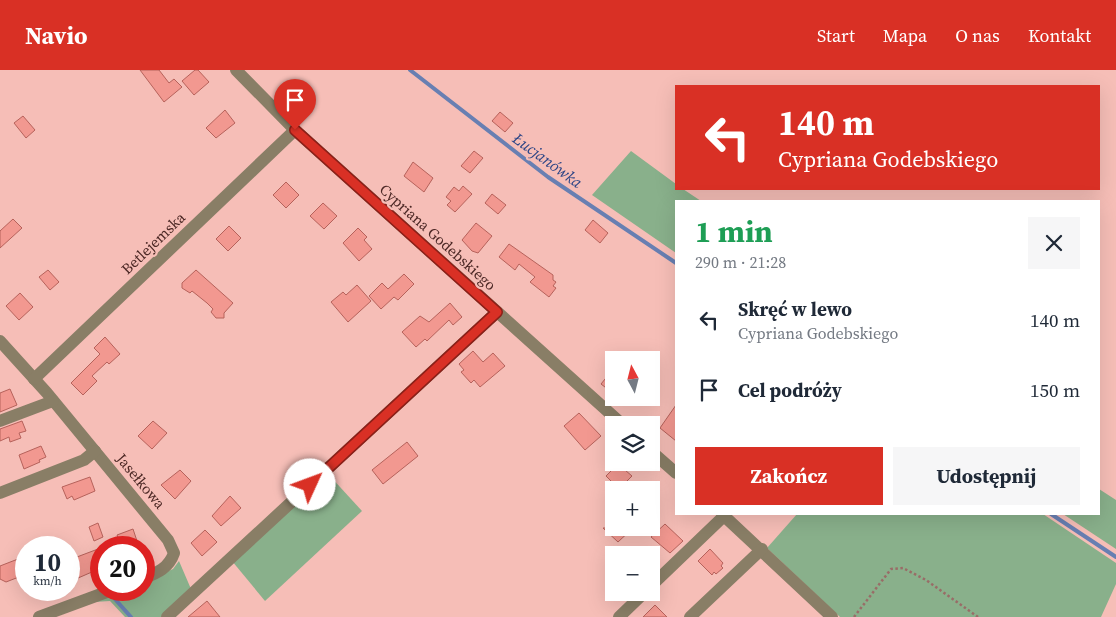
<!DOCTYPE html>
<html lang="pl">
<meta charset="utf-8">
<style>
:root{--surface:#fff;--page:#f6f6f7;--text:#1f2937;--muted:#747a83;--accent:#d93025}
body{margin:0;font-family:"Source Serif 4",serif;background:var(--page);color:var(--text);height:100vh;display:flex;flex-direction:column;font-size:19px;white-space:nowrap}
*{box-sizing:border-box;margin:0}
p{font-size:16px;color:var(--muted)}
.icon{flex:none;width:28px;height:28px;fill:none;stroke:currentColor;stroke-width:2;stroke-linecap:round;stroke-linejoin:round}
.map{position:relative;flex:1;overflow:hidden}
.panel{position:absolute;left:675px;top:130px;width:425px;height:315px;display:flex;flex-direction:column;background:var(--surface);border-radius:0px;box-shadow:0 5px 20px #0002}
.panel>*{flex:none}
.top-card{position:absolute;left:675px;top:15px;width:425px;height:105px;border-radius:0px;box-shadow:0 5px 20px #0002;background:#d93025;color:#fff;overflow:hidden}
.needle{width:32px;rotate:353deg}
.tools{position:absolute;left:605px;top:281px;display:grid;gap:10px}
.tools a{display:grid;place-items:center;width:55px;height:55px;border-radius:0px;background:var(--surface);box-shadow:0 5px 20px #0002;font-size:25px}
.speed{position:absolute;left:15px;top:466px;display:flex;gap:10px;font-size:25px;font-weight:700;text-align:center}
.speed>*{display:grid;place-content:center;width:65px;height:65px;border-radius:50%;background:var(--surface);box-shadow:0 5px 20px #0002;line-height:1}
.speed small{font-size:12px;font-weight:400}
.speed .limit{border:8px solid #d22;background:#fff;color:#111}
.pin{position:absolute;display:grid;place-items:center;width:42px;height:42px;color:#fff;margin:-51px -21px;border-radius:50% 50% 50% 0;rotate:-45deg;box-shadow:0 0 5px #0007}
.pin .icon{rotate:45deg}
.me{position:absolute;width:55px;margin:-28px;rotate:47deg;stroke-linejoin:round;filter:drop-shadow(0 0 4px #0008)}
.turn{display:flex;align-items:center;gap:18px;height:105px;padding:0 20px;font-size:22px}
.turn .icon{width:65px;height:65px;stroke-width:2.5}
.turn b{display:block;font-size:35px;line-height:42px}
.round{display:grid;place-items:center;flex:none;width:52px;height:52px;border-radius:0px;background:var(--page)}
.headline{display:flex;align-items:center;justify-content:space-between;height:85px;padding:0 20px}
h1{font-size:30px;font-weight:700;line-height:38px;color:#1e9e55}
.primary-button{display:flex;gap:10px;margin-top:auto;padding:10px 20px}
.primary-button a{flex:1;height:58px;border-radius:0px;background:var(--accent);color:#fff;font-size:20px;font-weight:700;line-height:58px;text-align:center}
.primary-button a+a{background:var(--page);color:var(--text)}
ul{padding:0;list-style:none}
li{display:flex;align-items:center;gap:15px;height:70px;padding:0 20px}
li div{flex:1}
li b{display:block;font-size:19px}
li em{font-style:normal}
header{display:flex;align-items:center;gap:30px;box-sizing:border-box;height:70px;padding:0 25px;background:var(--accent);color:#fff}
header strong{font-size:24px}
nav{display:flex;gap:28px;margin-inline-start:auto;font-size:18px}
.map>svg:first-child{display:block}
.green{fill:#89b08b}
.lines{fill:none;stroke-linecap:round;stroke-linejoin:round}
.stream{stroke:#687fb2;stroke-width:4}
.building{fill:#f29890;stroke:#b6625b}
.path{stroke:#996c67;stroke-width:2.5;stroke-dasharray:2.5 2.5;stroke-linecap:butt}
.minor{stroke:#897e66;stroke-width:12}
.route-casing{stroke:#8d1f18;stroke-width:12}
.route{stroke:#d93025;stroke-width:9}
.labels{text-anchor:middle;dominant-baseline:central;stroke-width:4.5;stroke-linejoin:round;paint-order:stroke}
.street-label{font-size:15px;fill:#4c2825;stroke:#f6beb7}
.water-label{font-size:16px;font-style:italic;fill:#2c4586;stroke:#f6beb7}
</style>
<header>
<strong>Navio</strong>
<nav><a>Start</a><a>Mapa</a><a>O nas</a><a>Kontakt</a></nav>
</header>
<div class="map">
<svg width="1116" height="547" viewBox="0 0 1116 547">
<rect width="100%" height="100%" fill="#f6beb7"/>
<g class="green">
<polygon points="631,81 676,114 676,119 683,119 701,131 676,131 676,183 592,125"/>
<polygon points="329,405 362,441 265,531 232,491"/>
<polygon points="1099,419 1116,430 1116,479 1063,444 1099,444"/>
<polygon points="797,444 1043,444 1116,493 1116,514 1101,547 840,547 767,478"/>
<polygon points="179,491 191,519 161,547 125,547 110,531 94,532 94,529 120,520 144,520 144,512 173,499"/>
</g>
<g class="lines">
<g class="stream">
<polyline points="410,0 548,107 676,193"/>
<polyline points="1051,444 1116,487"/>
<polyline points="114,528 131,547"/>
</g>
</g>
<g class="building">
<polygon points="140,0 159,0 169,13 174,9 182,17 164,32"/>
<polygon points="195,0 198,0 209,12 194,25 182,11"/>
<polygon points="225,40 235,53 216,68 206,58"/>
<polygon points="500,42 513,53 505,62 492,51"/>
<polygon points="23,46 35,60 26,68 14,53"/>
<polygon points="474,81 483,88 470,103 461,96"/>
<polygon points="413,92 433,108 424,122 404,106"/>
<polygon points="286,112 299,125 286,138 273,125"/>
<polygon points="463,116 472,124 455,142 447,135 451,131 446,127 454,117 459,121"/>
<polygon points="492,124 506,135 498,144 485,133"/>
<polygon points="323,133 337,146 324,159 310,146"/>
<polygon points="13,149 22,158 0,178 0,161"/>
<polygon points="593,150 608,163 600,173 585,160"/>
<polygon points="476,153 492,166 478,183 472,181 462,170"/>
<polygon points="229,156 241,168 228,181 216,169"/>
<polygon points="358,158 367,167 364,170 372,179 359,191 343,173"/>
<polygon points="509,174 553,205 553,210 556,212 553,216 556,218 549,227 530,212 535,207 519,194 515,200 499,187"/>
<polygon points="48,200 59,212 50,220 39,207"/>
<polygon points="196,200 233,233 224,243 224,248 216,248 211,242 213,239 207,233 192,221 190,223 182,218 182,213"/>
<polygon points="404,204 414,214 398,230 394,227 381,239 369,226 382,213 388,219"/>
<polygon points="357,215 371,231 348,252 331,232 343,222 346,225"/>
<polygon points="20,223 33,237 19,250 6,236"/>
<polygon points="450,233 462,247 453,255 449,250 427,271 425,269 416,277 402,262 420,246 429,252"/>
<polygon points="105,267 120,284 109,294 107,292 92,306 97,311 83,325 71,313 100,284 94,278"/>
<polygon points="473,281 483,292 493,283 505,296 480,317 474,310 471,313 461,302 464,300 459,294"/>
<polygon points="614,298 614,324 601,314"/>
<polygon points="10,319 17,335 0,342 0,323"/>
<polygon points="676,335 676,371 660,358"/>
<polygon points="579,343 601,366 585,380 564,356"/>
<polygon points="22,351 26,361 19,363 21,368 10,372 9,367 0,371 0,359"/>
<polygon points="153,351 167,363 152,379 138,366"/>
<polygon points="407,372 418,386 383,414 372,400"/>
<polygon points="41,376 46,387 39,390 40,392 24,399 19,385"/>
<polygon points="618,394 632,406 619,419 606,406"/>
<polygon points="180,400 191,411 175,429 161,415"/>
<polygon points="90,407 95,421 74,430 72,426 67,429 62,417"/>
<polygon points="230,426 241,438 221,456 212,446"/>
<polygon points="98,453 103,467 94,471 89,457"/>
<polygon points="665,454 683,471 670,483 651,467"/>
<polygon points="603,458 633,458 618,472"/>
<polygon points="133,459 138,474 122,478 117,465"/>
<polygon points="205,460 217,472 202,486 191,473"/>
<polygon points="98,479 101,498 69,512 69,490"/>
<polygon points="710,479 723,493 721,496 723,498 716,504 714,502 712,505 698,491"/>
<polygon points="18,489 24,505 6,512 0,509 0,496"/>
<polygon points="207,531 220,547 188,547"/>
<polygon points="655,535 667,547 643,547"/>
</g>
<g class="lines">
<polyline class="path" points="854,547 891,499 903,498 926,510 978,547"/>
<g class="minor">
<polyline points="236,0 295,60 623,355"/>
<path d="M0 271 47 323 168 470 174 483C169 498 157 503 144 508"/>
<polyline points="34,309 295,60"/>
<polyline points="0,351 53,331"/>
<polyline points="651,381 676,403"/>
<polyline points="0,423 84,390 95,381"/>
<polyline points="722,444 832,547"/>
<polyline points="651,516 724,446"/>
<polyline points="39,547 112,520"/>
<polyline points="167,547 497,242"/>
<polyline points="619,547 645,522"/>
<polyline points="690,547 762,479"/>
</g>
</g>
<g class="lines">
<defs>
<polyline id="route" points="295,60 497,242 310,415"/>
</defs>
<use href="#route" class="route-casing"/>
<use href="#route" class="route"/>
</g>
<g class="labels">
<g class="street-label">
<text transform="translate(438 167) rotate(42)">Cypriana Godebskiego</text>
<text transform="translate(153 173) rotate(-44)">Betlejemska</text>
<text transform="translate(141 411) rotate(50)">Jasełkowa</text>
</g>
<g class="water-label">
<text transform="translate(548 90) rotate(36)">Łucjanówka</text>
</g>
</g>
</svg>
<div class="tools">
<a><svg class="needle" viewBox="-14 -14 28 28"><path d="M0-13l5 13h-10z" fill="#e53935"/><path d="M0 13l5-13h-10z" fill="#747a83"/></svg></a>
<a><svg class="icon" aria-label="layers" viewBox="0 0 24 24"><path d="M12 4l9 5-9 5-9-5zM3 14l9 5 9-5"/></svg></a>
<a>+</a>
<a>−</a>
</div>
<div class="speed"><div>10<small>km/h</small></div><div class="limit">20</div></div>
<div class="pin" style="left:295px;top:60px;background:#d93025"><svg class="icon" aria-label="arrive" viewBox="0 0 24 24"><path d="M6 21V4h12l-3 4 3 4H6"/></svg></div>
<svg class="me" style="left:310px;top:415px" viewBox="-20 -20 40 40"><circle r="19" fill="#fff"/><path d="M0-13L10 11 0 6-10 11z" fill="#d93025"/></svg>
<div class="top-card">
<div class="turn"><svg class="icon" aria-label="left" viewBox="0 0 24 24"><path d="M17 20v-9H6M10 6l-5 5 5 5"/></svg><div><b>140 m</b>Cypriana Godebskiego</div></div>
</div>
<section class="panel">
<div class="headline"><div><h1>1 min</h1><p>290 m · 21:28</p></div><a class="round"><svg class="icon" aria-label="close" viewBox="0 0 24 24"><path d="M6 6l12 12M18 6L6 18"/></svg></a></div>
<ul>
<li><svg class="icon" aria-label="left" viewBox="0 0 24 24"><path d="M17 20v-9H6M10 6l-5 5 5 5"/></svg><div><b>Skręć w lewo</b><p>Cypriana Godebskiego</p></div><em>140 m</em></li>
<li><svg class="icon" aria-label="arrive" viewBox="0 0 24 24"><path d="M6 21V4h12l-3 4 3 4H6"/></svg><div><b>Cel podróży</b></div><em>150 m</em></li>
</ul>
<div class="primary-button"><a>Zakończ</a><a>Udostępnij</a></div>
</section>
</div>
